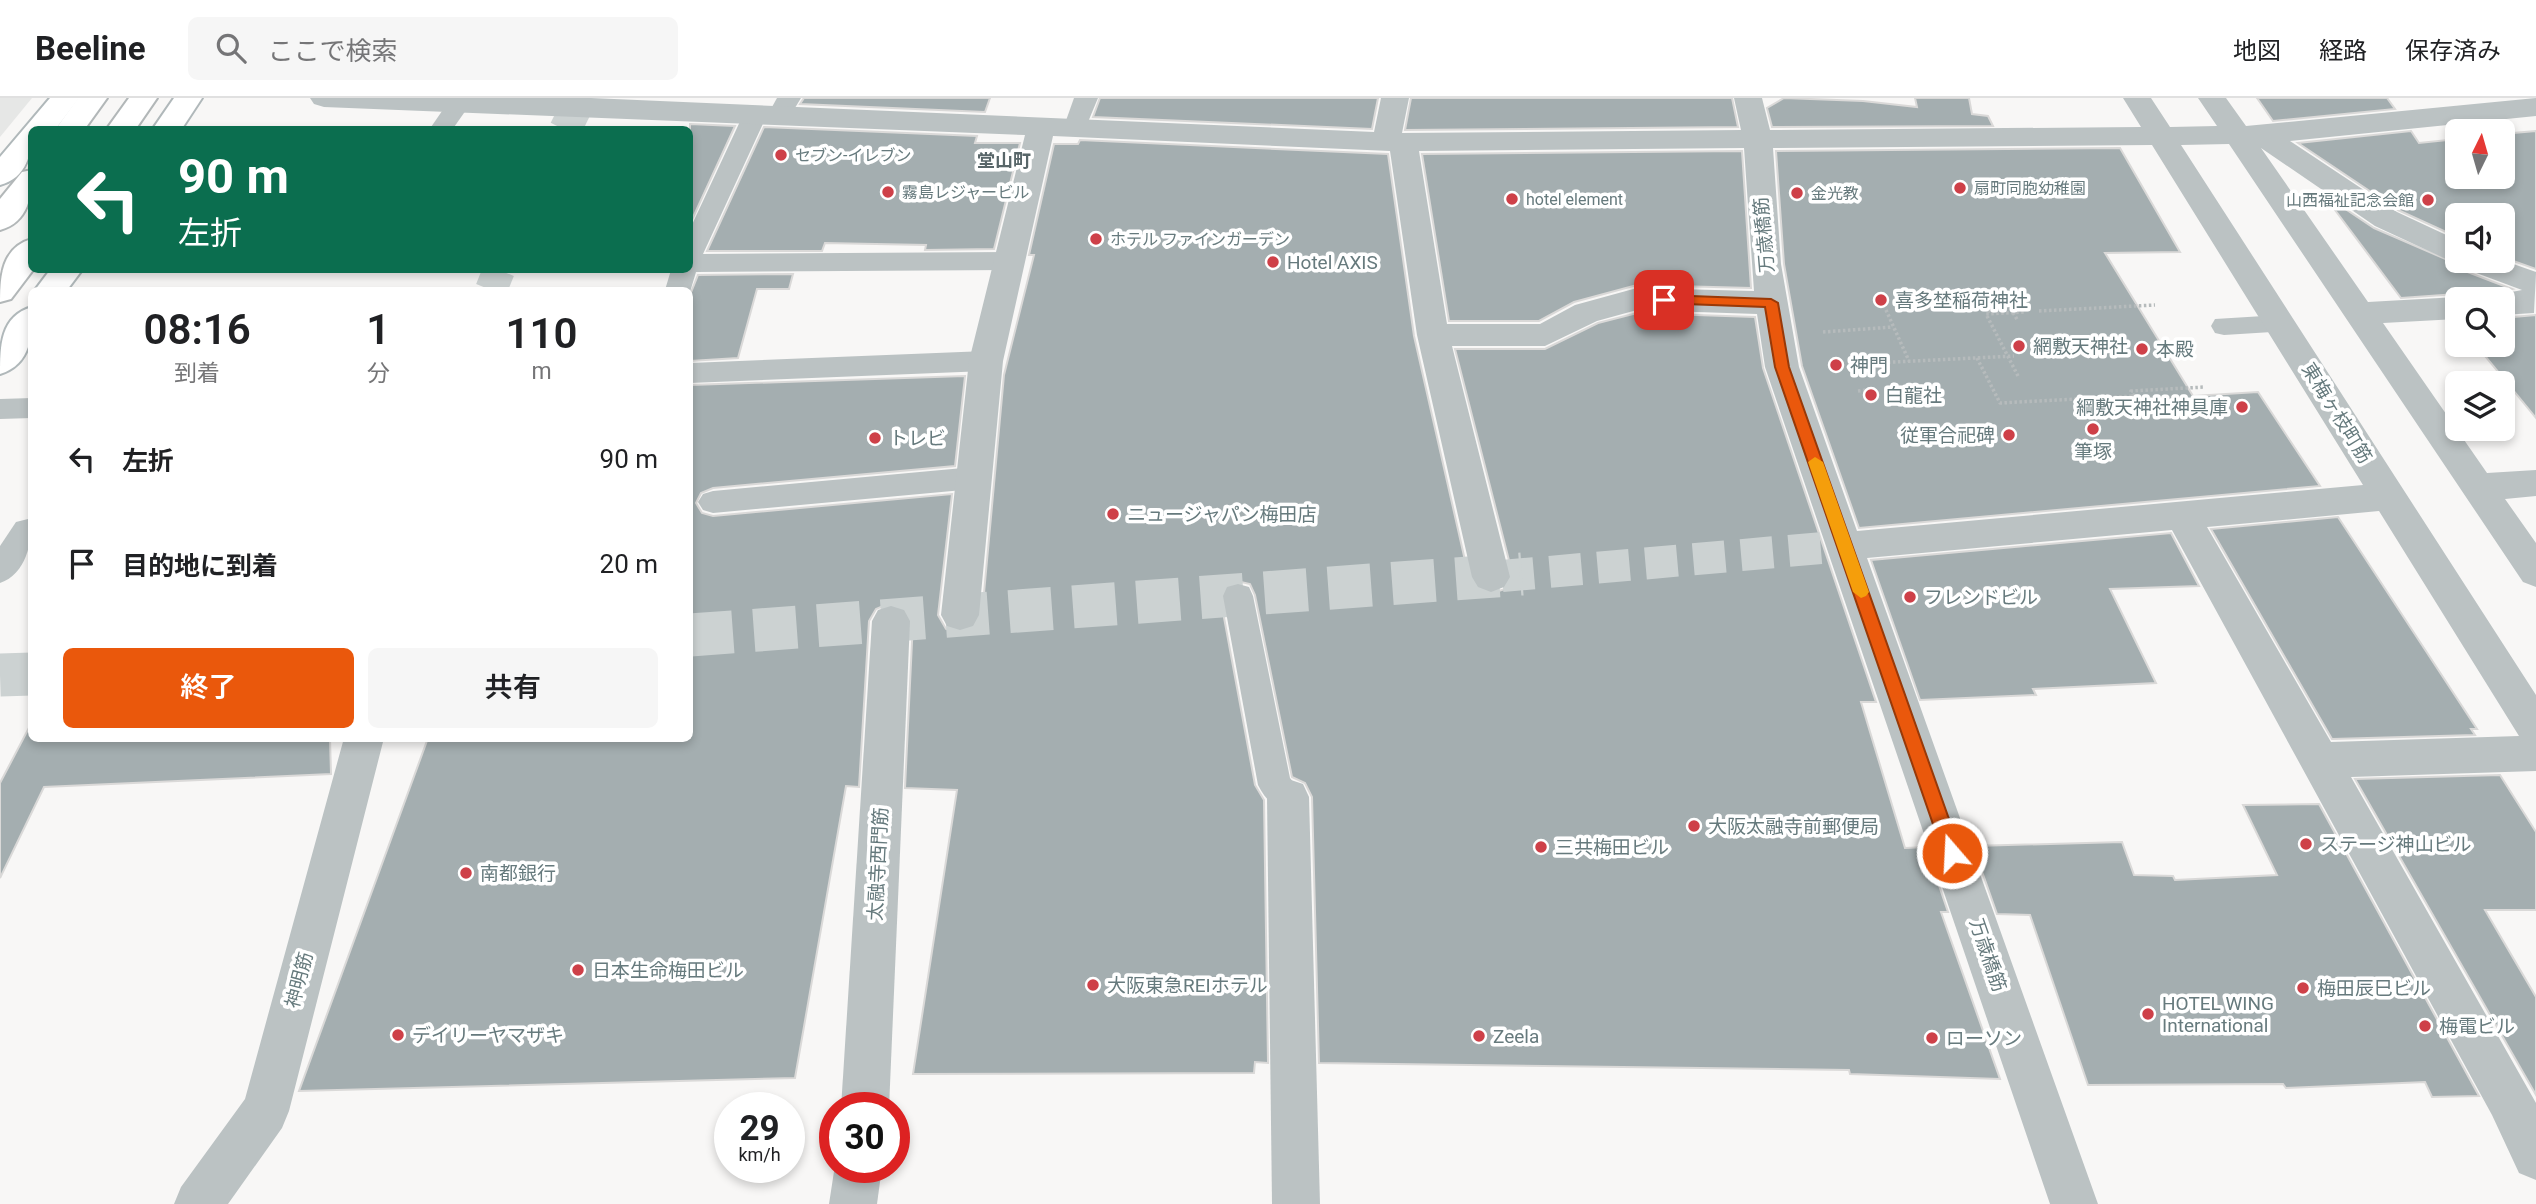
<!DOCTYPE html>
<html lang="ja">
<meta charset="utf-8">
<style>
:root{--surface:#fff;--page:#f6f6f6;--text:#202124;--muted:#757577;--line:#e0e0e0;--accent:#ea580c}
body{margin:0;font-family:Roboto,"Noto Sans JP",sans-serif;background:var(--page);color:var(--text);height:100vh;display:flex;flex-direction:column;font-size:26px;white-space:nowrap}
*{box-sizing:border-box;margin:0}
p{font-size:23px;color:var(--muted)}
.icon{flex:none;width:38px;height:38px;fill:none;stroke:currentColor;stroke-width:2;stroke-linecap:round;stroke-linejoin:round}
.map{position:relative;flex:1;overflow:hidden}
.details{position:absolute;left:28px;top:189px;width:665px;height:455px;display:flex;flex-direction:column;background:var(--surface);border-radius:10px;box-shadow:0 4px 10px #0003}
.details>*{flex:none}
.top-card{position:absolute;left:28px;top:28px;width:665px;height:147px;border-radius:10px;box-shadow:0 4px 10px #0003;background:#0b6e4f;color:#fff;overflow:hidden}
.needle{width:46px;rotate:5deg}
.buttons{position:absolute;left:2445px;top:21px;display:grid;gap:14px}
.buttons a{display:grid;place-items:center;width:70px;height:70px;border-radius:10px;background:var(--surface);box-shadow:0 4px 10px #0003;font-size:35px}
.speed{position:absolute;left:714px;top:994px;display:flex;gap:14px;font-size:35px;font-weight:700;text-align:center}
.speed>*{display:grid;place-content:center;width:91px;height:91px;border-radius:50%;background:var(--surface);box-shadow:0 4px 10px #0003;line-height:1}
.speed small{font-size:18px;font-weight:400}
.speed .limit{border:10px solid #d22;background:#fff;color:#111}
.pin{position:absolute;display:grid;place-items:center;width:60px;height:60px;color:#fff;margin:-30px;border-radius:14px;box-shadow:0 4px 10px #0006}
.me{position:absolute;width:77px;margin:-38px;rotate:341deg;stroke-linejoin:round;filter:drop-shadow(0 0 5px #0008)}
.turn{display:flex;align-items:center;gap:24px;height:147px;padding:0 35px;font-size:32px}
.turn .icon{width:91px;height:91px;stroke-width:2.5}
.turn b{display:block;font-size:49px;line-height:60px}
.eta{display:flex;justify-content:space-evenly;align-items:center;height:119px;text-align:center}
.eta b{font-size:42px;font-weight:600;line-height:49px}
.button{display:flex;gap:14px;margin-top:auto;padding:14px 35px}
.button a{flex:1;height:80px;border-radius:10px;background:var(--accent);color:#fff;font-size:28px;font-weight:600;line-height:80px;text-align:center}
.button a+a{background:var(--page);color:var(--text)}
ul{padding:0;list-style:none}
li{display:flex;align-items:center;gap:21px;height:105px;padding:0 35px}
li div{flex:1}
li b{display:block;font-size:26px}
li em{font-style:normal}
header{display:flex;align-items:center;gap:42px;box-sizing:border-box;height:98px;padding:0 35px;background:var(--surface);border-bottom:2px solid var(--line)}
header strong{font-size:33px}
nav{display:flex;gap:38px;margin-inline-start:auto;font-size:24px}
.search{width:490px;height:63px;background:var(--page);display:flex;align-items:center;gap:18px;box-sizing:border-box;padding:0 24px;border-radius:10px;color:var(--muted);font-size:26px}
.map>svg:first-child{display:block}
.built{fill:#e6e7e6}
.building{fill:#a4aeb0;stroke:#dad9d8;stroke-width:2}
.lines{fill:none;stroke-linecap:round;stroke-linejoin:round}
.street-tunnel-far1{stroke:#ccd2d2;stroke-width:32;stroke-dasharray:32 16;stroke-linecap:butt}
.street-tunnel{stroke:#ccd2d2;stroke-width:43;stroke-dasharray:43 21;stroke-linecap:butt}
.secondary-casing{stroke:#b0b8ba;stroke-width:4}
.highway-casing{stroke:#b2b7b8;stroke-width:4}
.path{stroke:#b6bbbc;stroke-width:3.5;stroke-dasharray:2.5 2.5;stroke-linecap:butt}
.lane{fill:#bbc2c3;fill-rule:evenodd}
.street{fill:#bbc2c3;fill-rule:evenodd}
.secondary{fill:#fff;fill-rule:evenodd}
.highway{fill:#fff;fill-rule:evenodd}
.route{fill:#ea580c;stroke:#983908;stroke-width:2}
.slow{fill:#f59e0b}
.poi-dot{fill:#ce4048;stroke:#fff;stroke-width:2.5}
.labels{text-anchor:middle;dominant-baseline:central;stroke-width:7;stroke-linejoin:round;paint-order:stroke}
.far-poi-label{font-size:16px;fill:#667a7d;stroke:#fff;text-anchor:start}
.far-neighbourhood-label{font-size:18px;font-weight:bold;fill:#586669;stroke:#fff}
.street-label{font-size:19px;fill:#667a7d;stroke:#fff}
.poi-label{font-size:19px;fill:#667a7d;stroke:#fff;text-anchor:start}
</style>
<header>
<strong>Beeline</strong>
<div class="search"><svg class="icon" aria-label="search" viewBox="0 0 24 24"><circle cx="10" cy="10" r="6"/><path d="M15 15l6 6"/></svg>ここで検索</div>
<nav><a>地図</a><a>経路</a><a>保存済み</a></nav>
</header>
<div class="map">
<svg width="2536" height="1106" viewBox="0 0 2536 1106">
<rect width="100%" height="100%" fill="#f8f7f6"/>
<polygon class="built" points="0,0 32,0 0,39"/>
<g class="building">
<polygon points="804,0 990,0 985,14 800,6"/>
<polygon points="1100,0 1378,0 1372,31 1093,19"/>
<polygon points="1411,0 1732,0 1738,29 1405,32"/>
<polygon points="1784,0 1863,3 1917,9 1915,0 1969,0 1972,16 1988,18 1993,28 1772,29 1767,10"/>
<polygon points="2257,0 2387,0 2395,11 2273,23"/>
<polygon points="690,26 735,28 690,126"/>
<polygon points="764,29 977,38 975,45 1020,45 994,151 925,152 926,147 825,145 822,153 707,153"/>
<polygon points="2411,33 2419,45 2457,41 2457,79 2502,79 2502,36 2536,33 2536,171 2502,159 2502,117 2457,117 2457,139 2398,112 2298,45"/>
<polygon points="1080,42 1388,56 1414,238 1469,480 1477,491 1490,496 1505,491 1513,478 1455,251 1545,251 1598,225 1637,215 1755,219 1763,270 1876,604 1861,604 1905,750 1926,749 1948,814 1941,814 2000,981 1850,976 1849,972 1319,965 1312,699 1305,685 1292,679 1255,497 1250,486 1237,483 1225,488 1220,498 1255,687 1264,702 1268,965 1255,964 1254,975 913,976 957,692 905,690 913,523 905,509 890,505 876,511 869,523 859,689 846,688 795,980 299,993 428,640 690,640 690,287 965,278 955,368 713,390 701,395 696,405 702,415 713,418 952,396 938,517 946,531 961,535 975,529 982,517 1004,277 1034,157 1029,157 1054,46 1078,46"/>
<polygon points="2120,50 2180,154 2105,155 2193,298 2258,294 2320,388 1859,430 1802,268 1784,166 1776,53"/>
<polygon points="1742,53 1751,190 1637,187 1574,204 1539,223 1449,223 1422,56"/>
<polygon points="2323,96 2374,130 2457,166 2462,172 2512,191 2490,195 2486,201 2468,201 2457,196 2401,200"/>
<polygon points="793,176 789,191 757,191 738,260 690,263 690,197 698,177"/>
<polygon points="2536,217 2536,320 2476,247 2502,247 2502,220"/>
<polygon points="2338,419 2477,631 2471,631 2475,637 2332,641 2211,431"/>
<polygon points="2171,435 2199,488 2110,491 2156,585 2033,591 2036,597 1920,602 1871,462"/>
<polygon points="32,624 32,640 330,640 331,676 44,689 0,780 0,685"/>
<polygon points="2500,677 2536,734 2536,812 2485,812 2536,899 2536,997 2355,681"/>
<polygon points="2319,706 2479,998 2432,999 2425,984 2286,990 2283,986 2088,987 2030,817 1997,816 1973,748 2122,744 2134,777 2173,778 2175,782 2277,777 2243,707"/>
</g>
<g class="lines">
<g class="street-tunnel-far1">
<polyline points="565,32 581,0"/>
<polyline points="491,192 499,172"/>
<polyline points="1502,478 1845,448"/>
</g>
<g class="street-tunnel">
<polyline points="690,537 1522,476"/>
<polyline points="0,577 32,576"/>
</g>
<defs>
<g id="secondary">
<path d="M50 0H79L55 32H32C32 55 27 80 0 87V59Z"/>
<polygon points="174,0 202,0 181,32 152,32"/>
<polygon points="50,172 82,172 67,192 35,192"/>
<path d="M32 209C32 236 32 266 0 276 0 249 0 218 32 209Z"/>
</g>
<g id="highway">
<polygon points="78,0 107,0 84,32 55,32"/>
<polygon points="129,0 157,0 135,32 106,32"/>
<path d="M32 72C32 97 29 124 0 132V101L22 74Z"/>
<path d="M32 141 33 172 11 201 0 204C0 178 2 149 32 141Z"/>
</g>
</defs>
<use href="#secondary" class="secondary-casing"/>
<use href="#highway" class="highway-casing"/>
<g class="path">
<polyline points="2008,206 2018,223"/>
<polyline points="1986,208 1990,215"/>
<polyline points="1886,212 1909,263"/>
<polyline points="2039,213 2155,207"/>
<polyline points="1823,234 1893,229"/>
<polyline points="2177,248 2180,248"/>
<polyline points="1977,260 2000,305 2134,298 2131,293 2205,289"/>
<polyline points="1853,266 2014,258"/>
<polyline points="2018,278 1986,216 2025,214"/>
<polyline points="1858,293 1866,292"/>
</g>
<g class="lane">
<polygon points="451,0 467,0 471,5 452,32 429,32"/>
<polygon points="777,0 801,0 787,23 771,23 767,18"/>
<polygon points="1074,0 1098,0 1083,36 1067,36 1063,31"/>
<polygon points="755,10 763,12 767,17 703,156 1009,154 1018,157 1022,163 1018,169 1009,172 696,174 690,194 665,192 671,172 690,172 690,131 743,17 747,12"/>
<polygon points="2280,217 2289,219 2293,226 2289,233 2224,237 2215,235 2211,228 2215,221"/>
<polygon points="986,253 996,256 1000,263 996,270 986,273 690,285 690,265"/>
<polygon points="32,300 32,320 0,321 0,301"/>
<polygon points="974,369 984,372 988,380 984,388 974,391 713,415 703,412 698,404 703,396 713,393"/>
<path d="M32 420C32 445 26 476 0 485V448L16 424Z"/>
<path d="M1238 486 1249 489 1253 498 1290 680 1305 699 1300 710 1288 714C1273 709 1265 701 1258 687L1223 498 1227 489Z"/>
</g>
<g class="street">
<path d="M310 0H591L1374 34 1381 0H1409L1402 35 1741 32 1734 0H1762L1770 32 2141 29 2123 0H2151L2170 29 2217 28 2198 0H2226L2246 28 2536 0V18L2290 43 2397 114 2457 142V163L2502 162 2536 174 2534 215 2502 217V201H2489L2491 198 2522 192 2463 170 2459 164 2446 161 2375 128 2261 50 2368 204 2457 199 2465 201H2457V221L2383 225 2487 375 2536 372V398L2505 401 2536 445V489L2523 484 2229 46 2181 47 2536 597V673L2351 679 2536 1005V1082L2519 1075 2492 1017 2172 432 1867 460 2098 1106H2050L1765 269 1757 216 1637 212 1597 223 1545 248H1452L1510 479 1504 489 1491 494 1478 489 1472 479 1417 237 1390 53 1053 38 1003 263 979 517 973 528 960 532 947 528 941 517 969 263 1025 37 324 9 314 6ZM2152 47 2363 387 1857 433 1799 269 1781 166 1773 50ZM1744 50 1754 193 1637 190 1575 207 1540 226H1447L1419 53ZM2379 413 2519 638 2331 644 2207 429Z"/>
<polygon points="891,508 904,512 910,523 889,1010 841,1010 872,523 878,512"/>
<polygon points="344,640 384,640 289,1013 282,1030 228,1106 174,1106 181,1089 245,1001"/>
<polygon points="1288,681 1303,686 1309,699 1320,1106 1272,1106 1267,699 1273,686"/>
<polygon points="835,1067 882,1069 877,1106 829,1106"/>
</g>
<use href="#secondary" class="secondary"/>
<use href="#highway" class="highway"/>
</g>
<polygon class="route" points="1664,197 1771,201 1778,205 1789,269 1961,755 1958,761 1946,761 1943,755 1775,269 1765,209 1659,205 1659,198"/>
<polygon class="slow" points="1815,359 1823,364 1869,494 1866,498 1861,500 1853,494 1808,364"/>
<g class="poi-dot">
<circle cx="781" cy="57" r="7"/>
<circle cx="1960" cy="90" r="7"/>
<circle cx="888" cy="94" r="7"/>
<circle cx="1797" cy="95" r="7"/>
<circle cx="1512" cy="101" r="7"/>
<circle cx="2428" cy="102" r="7"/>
<circle cx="1096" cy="141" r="7"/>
<circle cx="1273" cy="164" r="7"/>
<circle cx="1881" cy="202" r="7"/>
<circle cx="2019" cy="248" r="7"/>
<circle cx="2142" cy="251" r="7"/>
<circle cx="1836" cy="267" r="7"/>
<circle cx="1871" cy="297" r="7"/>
<circle cx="2242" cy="309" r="7"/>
<circle cx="2093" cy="331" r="7"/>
<circle cx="2009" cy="337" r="7"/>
<circle cx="875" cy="340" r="7"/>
<circle cx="1113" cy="416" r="7"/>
<circle cx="1910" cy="499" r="7"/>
<circle cx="1694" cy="728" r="7"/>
<circle cx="2306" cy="746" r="7"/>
<circle cx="1541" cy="749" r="7"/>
<circle cx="466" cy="775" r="7"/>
<circle cx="578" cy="872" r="7"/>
<circle cx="1093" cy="887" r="7"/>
<circle cx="2303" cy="890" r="7"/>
<circle cx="2148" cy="916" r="7"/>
<circle cx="2425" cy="928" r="7"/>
<circle cx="398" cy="937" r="7"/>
<circle cx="1479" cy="938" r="7"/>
<circle cx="1932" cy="940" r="7"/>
</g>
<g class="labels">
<g class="far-poi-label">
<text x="795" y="57">セブン-イレブン</text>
<text x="1974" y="90">扇町同胞幼稚園</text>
<text x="902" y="94">霧島レジャービル</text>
<text x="1811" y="95">金光教</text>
<text x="1526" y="101">hotel element</text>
<text x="2414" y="102" text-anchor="end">山西福祉記念会館</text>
<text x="1110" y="141">ホテル ファインガーデン</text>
</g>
<g class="far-neighbourhood-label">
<text x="1004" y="62">堂山町</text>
</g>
<g class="street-label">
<text transform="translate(1764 137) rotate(-95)">万歳橋筋</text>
<text transform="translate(2337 315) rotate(58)">東梅ヶ枝町筋</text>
<text transform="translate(878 766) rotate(-87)">太融寺西門筋</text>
<text transform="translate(1988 857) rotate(71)">万歳橋筋</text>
<text transform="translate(299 882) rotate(-75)">神明筋</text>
</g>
<g class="poi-label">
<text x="1287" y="164">Hotel AXIS</text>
<text x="1895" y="202">喜多埜稲荷神社</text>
<text x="2033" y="248">網敷天神社</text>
<text x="2156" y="251">本殿</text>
<text x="1850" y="267">神門</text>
<text x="1885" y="297">白龍社</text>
<text x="2228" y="309" text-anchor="end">綱敷天神社神具庫</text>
<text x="1995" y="337" text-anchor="end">従軍合祀碑</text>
<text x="889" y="340">トレビ</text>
<text x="2093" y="353" text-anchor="middle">筆塚</text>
<text x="1127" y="416">ニュージャパン梅田店</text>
<text x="1924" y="499">フレンドビル</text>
<text x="1708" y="728">大阪太融寺前郵便局</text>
<text x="2320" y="746">ステージ神山ビル</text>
<text x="1555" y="749">三共梅田ビル</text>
<text x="480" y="775">南都銀行</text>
<text x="592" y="872">日本生命梅田ビル</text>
<text x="1107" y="887">大阪東急REIホテル</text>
<text x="2317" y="890">梅田辰巳ビル</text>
<text x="2162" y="905">HOTEL WING<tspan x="2162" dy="22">International</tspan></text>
<text x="2439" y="928">梅電ビル</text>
<text x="412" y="937">デイリーヤマザキ</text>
<text x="1493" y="938">Zeela</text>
<text x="1946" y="940">ローソン</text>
</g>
</g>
</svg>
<div class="buttons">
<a><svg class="needle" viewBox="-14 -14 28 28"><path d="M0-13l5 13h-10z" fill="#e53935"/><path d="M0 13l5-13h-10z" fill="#757577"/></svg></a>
<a><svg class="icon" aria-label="sound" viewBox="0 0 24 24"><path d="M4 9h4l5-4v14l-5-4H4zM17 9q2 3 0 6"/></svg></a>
<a><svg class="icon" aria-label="search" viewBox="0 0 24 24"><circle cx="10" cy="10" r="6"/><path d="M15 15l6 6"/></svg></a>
<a><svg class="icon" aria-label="layers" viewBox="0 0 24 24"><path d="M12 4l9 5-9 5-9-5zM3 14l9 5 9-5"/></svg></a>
</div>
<div class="speed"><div>29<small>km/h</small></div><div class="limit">30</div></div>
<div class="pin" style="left:1664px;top:202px;background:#d93025"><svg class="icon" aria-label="arrive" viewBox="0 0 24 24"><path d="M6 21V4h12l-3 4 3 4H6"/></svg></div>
<svg class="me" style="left:1952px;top:755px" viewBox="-20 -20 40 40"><circle r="17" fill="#ea580c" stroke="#fff" stroke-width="3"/><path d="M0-11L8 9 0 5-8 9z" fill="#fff"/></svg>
<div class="top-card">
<div class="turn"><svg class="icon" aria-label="left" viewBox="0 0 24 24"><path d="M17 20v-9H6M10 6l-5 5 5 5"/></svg><div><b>90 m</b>左折</div></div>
</div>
<section class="details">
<div class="eta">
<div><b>08:16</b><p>到着</p></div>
<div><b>1</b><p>分</p></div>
<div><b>110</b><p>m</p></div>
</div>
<ul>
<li><svg class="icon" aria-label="left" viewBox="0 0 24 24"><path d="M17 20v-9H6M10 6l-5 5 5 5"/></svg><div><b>左折</b></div><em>90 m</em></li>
<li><svg class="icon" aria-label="arrive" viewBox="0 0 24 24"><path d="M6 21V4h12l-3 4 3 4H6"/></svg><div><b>目的地に到着</b></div><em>20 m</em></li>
</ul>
<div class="button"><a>終了</a><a>共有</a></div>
</section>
</div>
